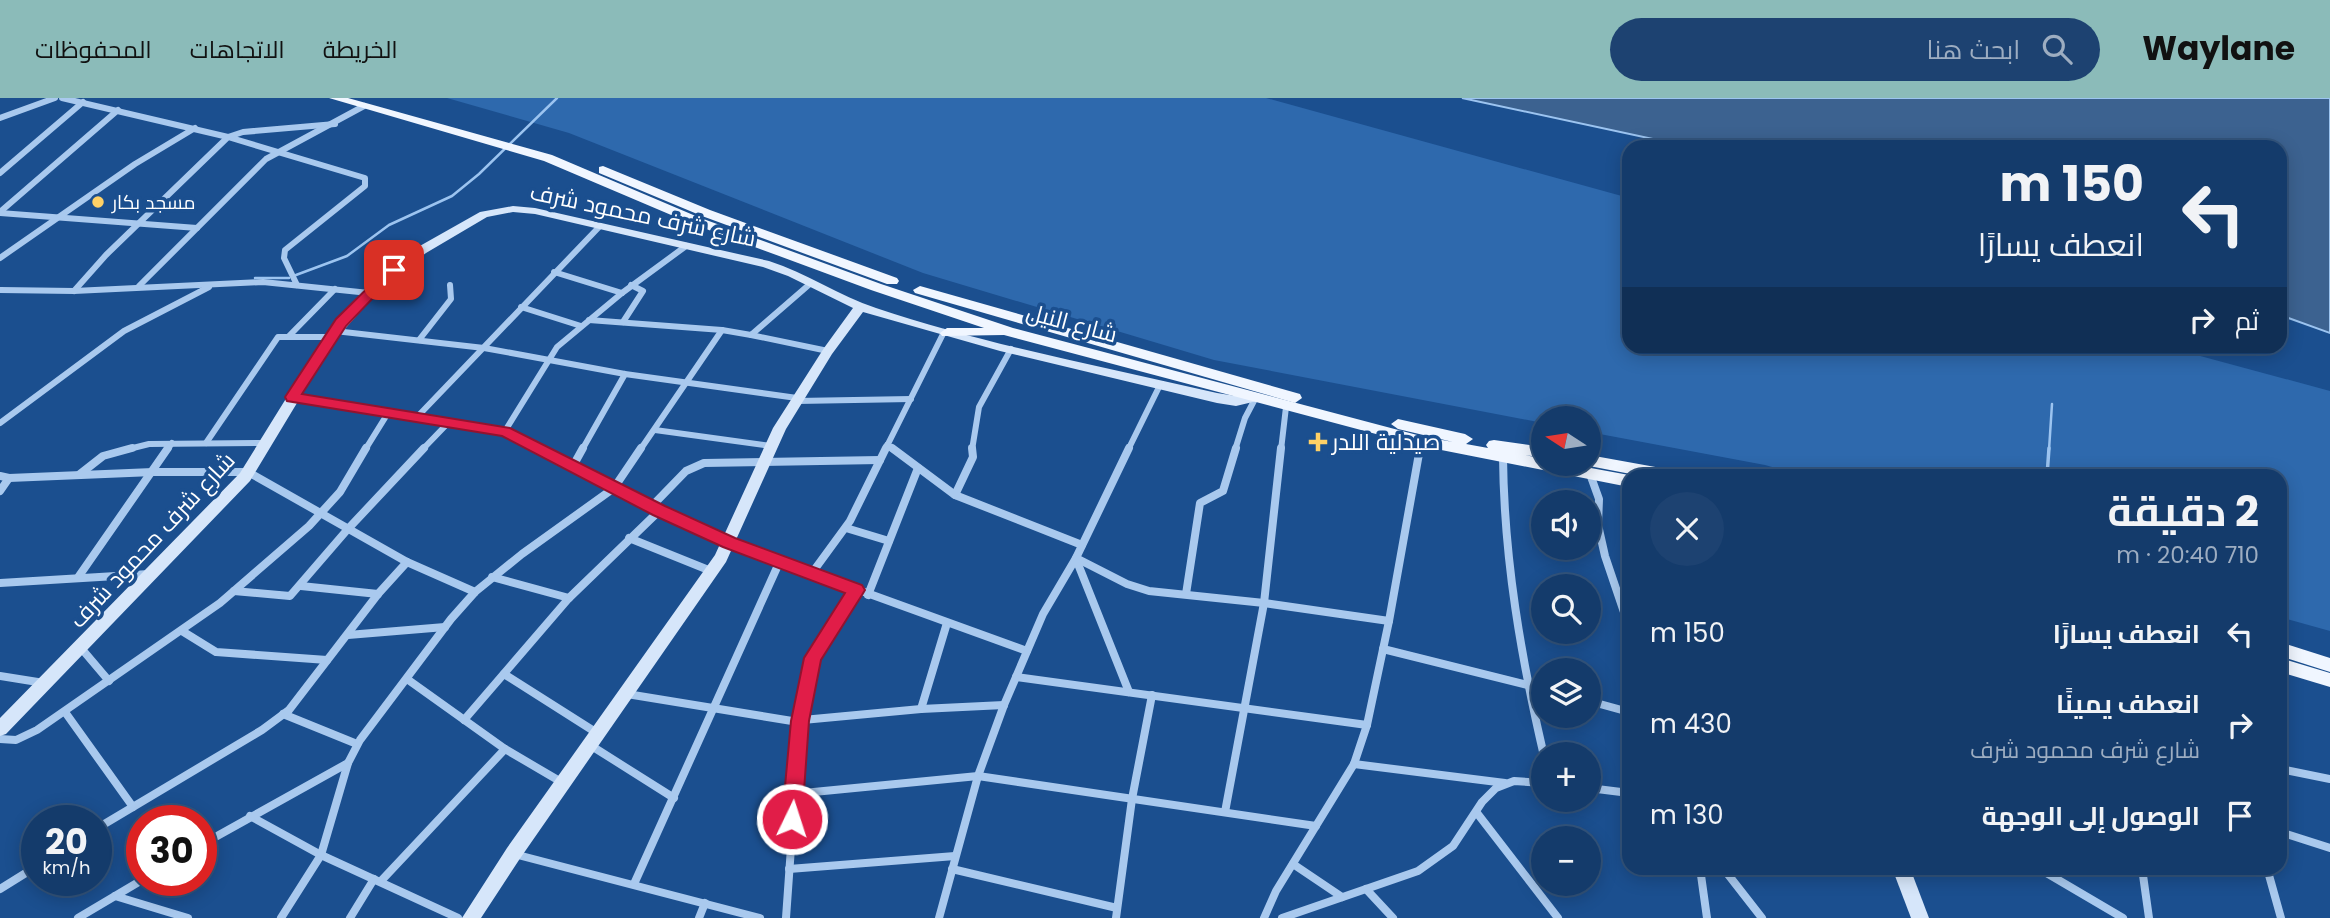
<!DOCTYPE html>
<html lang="ar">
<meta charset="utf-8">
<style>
:root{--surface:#143b6b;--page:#1d4271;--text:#f1f3f6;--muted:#9dadc1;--line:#33557e;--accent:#8bbbb9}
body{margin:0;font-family:Poppins,Cairo,sans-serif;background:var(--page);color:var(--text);direction:rtl;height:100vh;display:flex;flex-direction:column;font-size:26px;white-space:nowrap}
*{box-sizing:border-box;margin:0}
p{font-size:23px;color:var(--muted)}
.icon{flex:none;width:38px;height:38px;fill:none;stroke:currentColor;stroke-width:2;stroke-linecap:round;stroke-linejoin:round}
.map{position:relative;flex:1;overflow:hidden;direction:ltr}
.drawer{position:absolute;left:1622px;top:371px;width:665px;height:406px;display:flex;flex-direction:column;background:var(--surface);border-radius:21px;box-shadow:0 4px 18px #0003,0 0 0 2px var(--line);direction:rtl}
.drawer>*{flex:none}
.banner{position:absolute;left:1622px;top:42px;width:665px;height:214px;border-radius:21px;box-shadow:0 4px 18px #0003,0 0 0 2px var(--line);direction:rtl;background:#143b6b;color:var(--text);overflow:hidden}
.needle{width:46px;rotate:282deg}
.buttons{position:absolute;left:1531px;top:308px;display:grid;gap:14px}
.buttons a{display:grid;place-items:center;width:70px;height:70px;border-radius:50%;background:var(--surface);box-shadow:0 4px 18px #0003,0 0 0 2px var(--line);font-size:35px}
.speed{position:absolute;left:21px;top:707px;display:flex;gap:14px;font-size:35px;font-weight:700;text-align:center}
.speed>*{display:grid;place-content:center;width:91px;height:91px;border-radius:50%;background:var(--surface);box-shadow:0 4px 18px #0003,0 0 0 2px var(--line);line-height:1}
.speed small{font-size:18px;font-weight:400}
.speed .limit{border:10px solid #d22;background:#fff;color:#111}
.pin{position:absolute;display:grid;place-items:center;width:60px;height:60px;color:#fff;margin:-30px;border-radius:14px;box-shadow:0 4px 10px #0006}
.me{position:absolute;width:77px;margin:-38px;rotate:4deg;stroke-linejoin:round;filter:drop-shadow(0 0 5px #0008)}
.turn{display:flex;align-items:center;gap:24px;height:147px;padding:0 28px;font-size:32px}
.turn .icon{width:91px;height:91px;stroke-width:2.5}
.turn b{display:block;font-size:49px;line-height:60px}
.then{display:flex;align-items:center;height:66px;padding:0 28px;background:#0003;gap:14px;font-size:26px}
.round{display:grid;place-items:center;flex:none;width:74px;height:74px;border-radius:37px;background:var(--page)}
.overview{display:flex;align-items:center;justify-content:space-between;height:119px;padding:0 28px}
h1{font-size:42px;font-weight:700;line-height:52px}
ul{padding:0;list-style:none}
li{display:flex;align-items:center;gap:21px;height:91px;padding:0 28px}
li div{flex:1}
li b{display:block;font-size:26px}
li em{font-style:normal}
header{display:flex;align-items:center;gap:42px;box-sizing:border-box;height:98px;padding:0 35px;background:var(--accent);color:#111}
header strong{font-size:33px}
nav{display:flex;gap:38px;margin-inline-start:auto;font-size:24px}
.search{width:490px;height:63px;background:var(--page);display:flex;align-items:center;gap:18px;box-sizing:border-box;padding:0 24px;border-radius:38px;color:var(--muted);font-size:26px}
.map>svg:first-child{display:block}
.green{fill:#2e69ad}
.water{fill:#3c6290;stroke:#9cc4f0;stroke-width:2}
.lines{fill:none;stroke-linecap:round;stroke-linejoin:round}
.stream-far1{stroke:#9cc4f0;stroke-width:2.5}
.stream{stroke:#9cc4f0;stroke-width:3.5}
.street-far1{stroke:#a9c9ee;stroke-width:6}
.street{stroke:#a9c9ee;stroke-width:8}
.secondary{fill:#d6e6fa;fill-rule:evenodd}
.primary{fill:#f0f6ff;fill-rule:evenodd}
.route{fill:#e11d48;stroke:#92132f;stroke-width:2}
.poi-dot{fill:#ffd166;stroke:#1b4f8f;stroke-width:2.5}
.labels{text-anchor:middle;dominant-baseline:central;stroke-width:7;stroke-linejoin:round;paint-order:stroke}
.far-poi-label{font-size:19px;fill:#fff;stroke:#1b4f8f;text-anchor:start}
.street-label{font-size:23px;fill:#fff;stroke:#1b4f8f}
.poi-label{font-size:23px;fill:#fff;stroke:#1b4f8f;text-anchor:start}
</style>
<header>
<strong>Waylane</strong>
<div class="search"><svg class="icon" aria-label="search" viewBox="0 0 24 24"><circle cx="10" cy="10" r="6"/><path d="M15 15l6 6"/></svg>ابحث هنا</div>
<nav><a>الخريطة</a><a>الاتجاهات</a><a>المحفوظات</a></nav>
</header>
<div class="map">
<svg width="2330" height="820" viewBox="0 0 2330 820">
<rect width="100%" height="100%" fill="#1b4f8f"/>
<polygon class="green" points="447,0 1266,0 1629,100 1629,248 2167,249 2330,293 2330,533 2280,519 2280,378 1805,378 1765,367 1589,334 1589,320 1544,320 1543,325 1214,262 923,175 569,35"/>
<polygon class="water" points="1462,0 2330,0 2330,235 2280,217 2280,49 1690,49"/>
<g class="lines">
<g class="stream-far1">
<polyline points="296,177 347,158 389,127 452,98 479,76 557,0"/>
<polyline points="255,180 289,180"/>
<polyline points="2049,352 2052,306"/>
</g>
<polyline class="stream" points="2047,378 2049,350"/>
<g class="street-far1">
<polyline points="62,0 228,39 365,80 365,88 285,152 284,160 297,187"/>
<polyline points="0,20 55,0"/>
<polyline points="0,75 83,4"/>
<polyline points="0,114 118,12"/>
<polyline points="0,115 197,130"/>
<polyline points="0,160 135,66 195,30"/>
<polyline points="554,174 622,195"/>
<polyline points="139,188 266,61 364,8"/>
<polyline points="0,192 74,193 263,184 369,195"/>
<polyline points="74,193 106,157 228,39 243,34 335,26"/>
<polyline points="521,209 581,228"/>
<polyline points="589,222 722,232"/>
<polyline points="623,224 643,193 631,187"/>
<polyline points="335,233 484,250 625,276 797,300"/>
<polyline points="751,237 828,253"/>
<polyline points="289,238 335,191"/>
<polyline points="419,242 451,201 450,187"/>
<polyline points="292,299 505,333 542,352"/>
<polyline points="797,303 911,301"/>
<polyline points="418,318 600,128"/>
<polyline points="0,325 124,233 209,189"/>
<polyline points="655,332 771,348"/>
<polyline points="505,333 557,249 622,195 686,148"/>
<polyline points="206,345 278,239 330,239"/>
<polyline points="887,347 894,352"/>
<polyline points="125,352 149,346 265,345"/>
<polyline points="167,352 172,345"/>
<polyline points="365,352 388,315"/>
<polyline points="422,352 449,324"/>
<polyline points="582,352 625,276"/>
<polyline points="640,352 722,232 751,237 811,185"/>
<polyline points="885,352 944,234"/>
<polyline points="972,352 979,309 1011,251"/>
<polyline points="1128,352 1160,287"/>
<polyline points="1235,352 1245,320 1255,301"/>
<polyline points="1281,352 1286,309"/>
<polyline points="1419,352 1421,343"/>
</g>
<g class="street">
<polyline points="539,350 659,413 729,445 1027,553"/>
<polyline points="892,350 955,397 1082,447"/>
<path d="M1503 359C1504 461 1521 559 1544 658"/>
<polyline points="573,368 583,350"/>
<polyline points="80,376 103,358 132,350"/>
<polyline points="1590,376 1599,401 1598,427 1605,458 1629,529"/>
<polyline points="0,378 9,380 0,393"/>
<polyline points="9,380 153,374 248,374 407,464 475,494"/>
<polyline points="955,397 973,359 972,350"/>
<polyline points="651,409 686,373 704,365 880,362"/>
<polyline points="846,430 889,443"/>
<polyline points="629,440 711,473"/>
<polyline points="1076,460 1127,486 1149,493 1264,505 1389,523"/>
<polyline points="1076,461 1129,594"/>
<polyline points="812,475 850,423 886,350"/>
<polyline points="79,478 168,350"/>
<polyline points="492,479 569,500"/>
<polyline points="0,485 149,476"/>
<polyline points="301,488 378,496"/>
<polyline points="234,493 290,498 347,432 424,350"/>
<polyline points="1186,496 1200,405 1223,393 1236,350"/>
<polyline points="868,497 918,370"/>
<polyline points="182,533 216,554 327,562"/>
<polyline points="348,537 445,529"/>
<polyline points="81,550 109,583"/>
<polyline points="1383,551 1544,591"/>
<polyline points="504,576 597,635"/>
<polyline points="0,578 44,585"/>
<polyline points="1016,579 1367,627"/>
<polyline points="407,581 505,651 563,685"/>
<polyline points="627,596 792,623 921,611 1004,607"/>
<polyline points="1589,603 1629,614"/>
<polyline points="921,611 947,525"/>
<polyline points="65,614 133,709"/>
<polyline points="283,616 357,646"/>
<polyline points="464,622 569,500 659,413"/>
<polyline points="0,641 16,642 37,632 220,505 309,428 340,394 366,350"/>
<polyline points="590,647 674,700"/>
<polyline points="1354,666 1505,685"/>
<polyline points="2280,671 2330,681"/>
<polyline points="1589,690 1629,695"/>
<polyline points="793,696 978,678 1316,728"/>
<polyline points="1225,714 1264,505 1281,350"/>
<polyline points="1477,715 1558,820"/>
<polyline points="250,718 321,757 458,820"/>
<polyline points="96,731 262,632 289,612 378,496 407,464"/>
<polyline points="2280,734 2330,750"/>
<polyline points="201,747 348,665 360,642 451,521 475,494 522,456 614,390 641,350"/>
<polyline points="514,756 760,820"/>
<polyline points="1293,766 1342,799"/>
<polyline points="1700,770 1707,820"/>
<polyline points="1723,770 1762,820"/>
<polyline points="2038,770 2123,820"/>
<polyline points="2142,770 2149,820"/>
<polyline points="2267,770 2281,820"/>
<polyline points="789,771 955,758"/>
<polyline points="952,771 1117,810"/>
<polyline points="381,783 505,651"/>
<polyline points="634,786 779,465"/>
<polyline points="0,791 37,768"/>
<polyline points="1366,791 1393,820"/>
<polyline points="115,798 188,820"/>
<polyline points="78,820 142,782"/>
<polyline points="281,820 321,757 348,665"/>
<polyline points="350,820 374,781"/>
<polyline points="699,820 705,805"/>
<polyline points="786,820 800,623 812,560 856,492"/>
<polyline points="939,820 978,678 1004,607 1043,516 1076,460 1129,350"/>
<polyline points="1116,820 1132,701 1152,597"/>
<polyline points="1264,820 1276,793 1354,666 1367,627 1389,523 1420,350"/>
<polyline points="1282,820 1418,773 1453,748 1482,704 1496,690 1514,683 1544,685"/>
</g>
<g class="secondary">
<path d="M513 108 535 110 769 163C807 175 839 198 876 210 987 247 1103 269 1217 295L1236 298 1252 295 1258 300 1257 303 1236 308 1217 305 1000 253 863 214 832 256 786 331 726 464 519 762 481 820H462L507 750 715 457 773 330 824 250 853 210 788 178 763 169 535 116 513 114 487 119 426 155 385 186 335 242 250 383 6 636 0 638V620L240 375 326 236 377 180 418 149 480 114Z"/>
<polygon points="1892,770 1910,770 1929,820 1911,820"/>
</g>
<g class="primary">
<polygon points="329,0 348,0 552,57 698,119 881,186 1013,230 1421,338 1453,344 1398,331 1391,326 1398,321 1465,336 1473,341 1466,346 1488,350 1486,347 1489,343 1494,342 1544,349 1544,360 1525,357 1544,361 1544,366 1569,366 1629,377 1631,378 1629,378 1629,389 1421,348 1004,237 942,238 940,235 947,230 984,230 871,192 690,125 544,63"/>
<polygon points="603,68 710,112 897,180 899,183 897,186 887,186 702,118 599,75 599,69"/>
<polygon points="920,188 1300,296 1302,300 1295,305 915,195 913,192"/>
<polygon points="1589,357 1672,372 1680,378 1641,378 1584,367 1589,366"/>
<polygon points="2280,544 2330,560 2330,574 2280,558"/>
<polygon points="2280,560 2330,575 2330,589 2280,574"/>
</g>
</g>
<polygon class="route" points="394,167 400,172 398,174 346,228 302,296 510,330 665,408 735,440 862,487 865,492 862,497 821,562 809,623 802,721 799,727 792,729 785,727 782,721 791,623 804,560 845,495 723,449 653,417 502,338 287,303 285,299 287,296 336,221 389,169"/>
<g class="poi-dot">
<circle cx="98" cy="104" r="7"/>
<path d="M1314.5 333.5h7v7h7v7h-7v7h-7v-7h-7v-7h7z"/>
</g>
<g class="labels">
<g class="far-poi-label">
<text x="112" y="104">مسجد بكار</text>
</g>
<g class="street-label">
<text transform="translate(643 117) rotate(12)">شارع شرف محمود شرف</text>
<text transform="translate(1072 225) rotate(15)">شارع النيل</text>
<text transform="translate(152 442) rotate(-47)">شارع شرف محمود شرف</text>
</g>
<g class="poi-label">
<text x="1332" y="344">صيدلية اللدر</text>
</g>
</g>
</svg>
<div class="buttons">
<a><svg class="needle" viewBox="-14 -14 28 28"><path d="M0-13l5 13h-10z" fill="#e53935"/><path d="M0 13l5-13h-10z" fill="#9dadc1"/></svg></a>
<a><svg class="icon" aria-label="sound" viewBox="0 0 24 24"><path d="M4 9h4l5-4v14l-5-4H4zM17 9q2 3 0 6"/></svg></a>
<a><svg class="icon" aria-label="search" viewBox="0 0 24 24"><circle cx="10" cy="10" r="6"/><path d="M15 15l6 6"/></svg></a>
<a><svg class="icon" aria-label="layers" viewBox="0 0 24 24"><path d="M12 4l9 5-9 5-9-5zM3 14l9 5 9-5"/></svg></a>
<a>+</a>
<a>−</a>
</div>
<div class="speed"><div>20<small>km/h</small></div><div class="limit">30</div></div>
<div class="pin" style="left:394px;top:172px;background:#d93025"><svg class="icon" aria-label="arrive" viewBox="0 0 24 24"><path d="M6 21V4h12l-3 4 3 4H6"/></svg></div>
<svg class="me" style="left:792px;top:721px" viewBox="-20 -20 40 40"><circle r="17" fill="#e11d48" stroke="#fff" stroke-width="3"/><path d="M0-11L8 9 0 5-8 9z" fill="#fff"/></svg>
<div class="banner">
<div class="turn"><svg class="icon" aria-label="left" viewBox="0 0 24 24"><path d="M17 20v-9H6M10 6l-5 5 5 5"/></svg><div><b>150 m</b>انعطف يسارًا</div></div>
<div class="then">ثم<svg class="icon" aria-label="right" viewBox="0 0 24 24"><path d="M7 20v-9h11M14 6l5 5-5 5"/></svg></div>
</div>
<section class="drawer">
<div class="overview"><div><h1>2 دقيقة</h1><p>710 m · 20:40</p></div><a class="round"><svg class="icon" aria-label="close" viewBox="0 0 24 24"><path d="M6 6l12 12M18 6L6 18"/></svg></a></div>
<ul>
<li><svg class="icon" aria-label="left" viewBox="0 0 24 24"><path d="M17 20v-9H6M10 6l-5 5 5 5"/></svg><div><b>انعطف يسارًا</b></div><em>150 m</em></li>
<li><svg class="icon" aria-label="right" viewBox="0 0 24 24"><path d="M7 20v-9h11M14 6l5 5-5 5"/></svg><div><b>انعطف يمينًا</b><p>شارع شرف محمود شرف</p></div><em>430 m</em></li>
<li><svg class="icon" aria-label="arrive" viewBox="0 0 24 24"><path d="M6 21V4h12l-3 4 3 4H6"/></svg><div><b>الوصول إلى الوجهة</b></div><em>130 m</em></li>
</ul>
</section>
</div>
